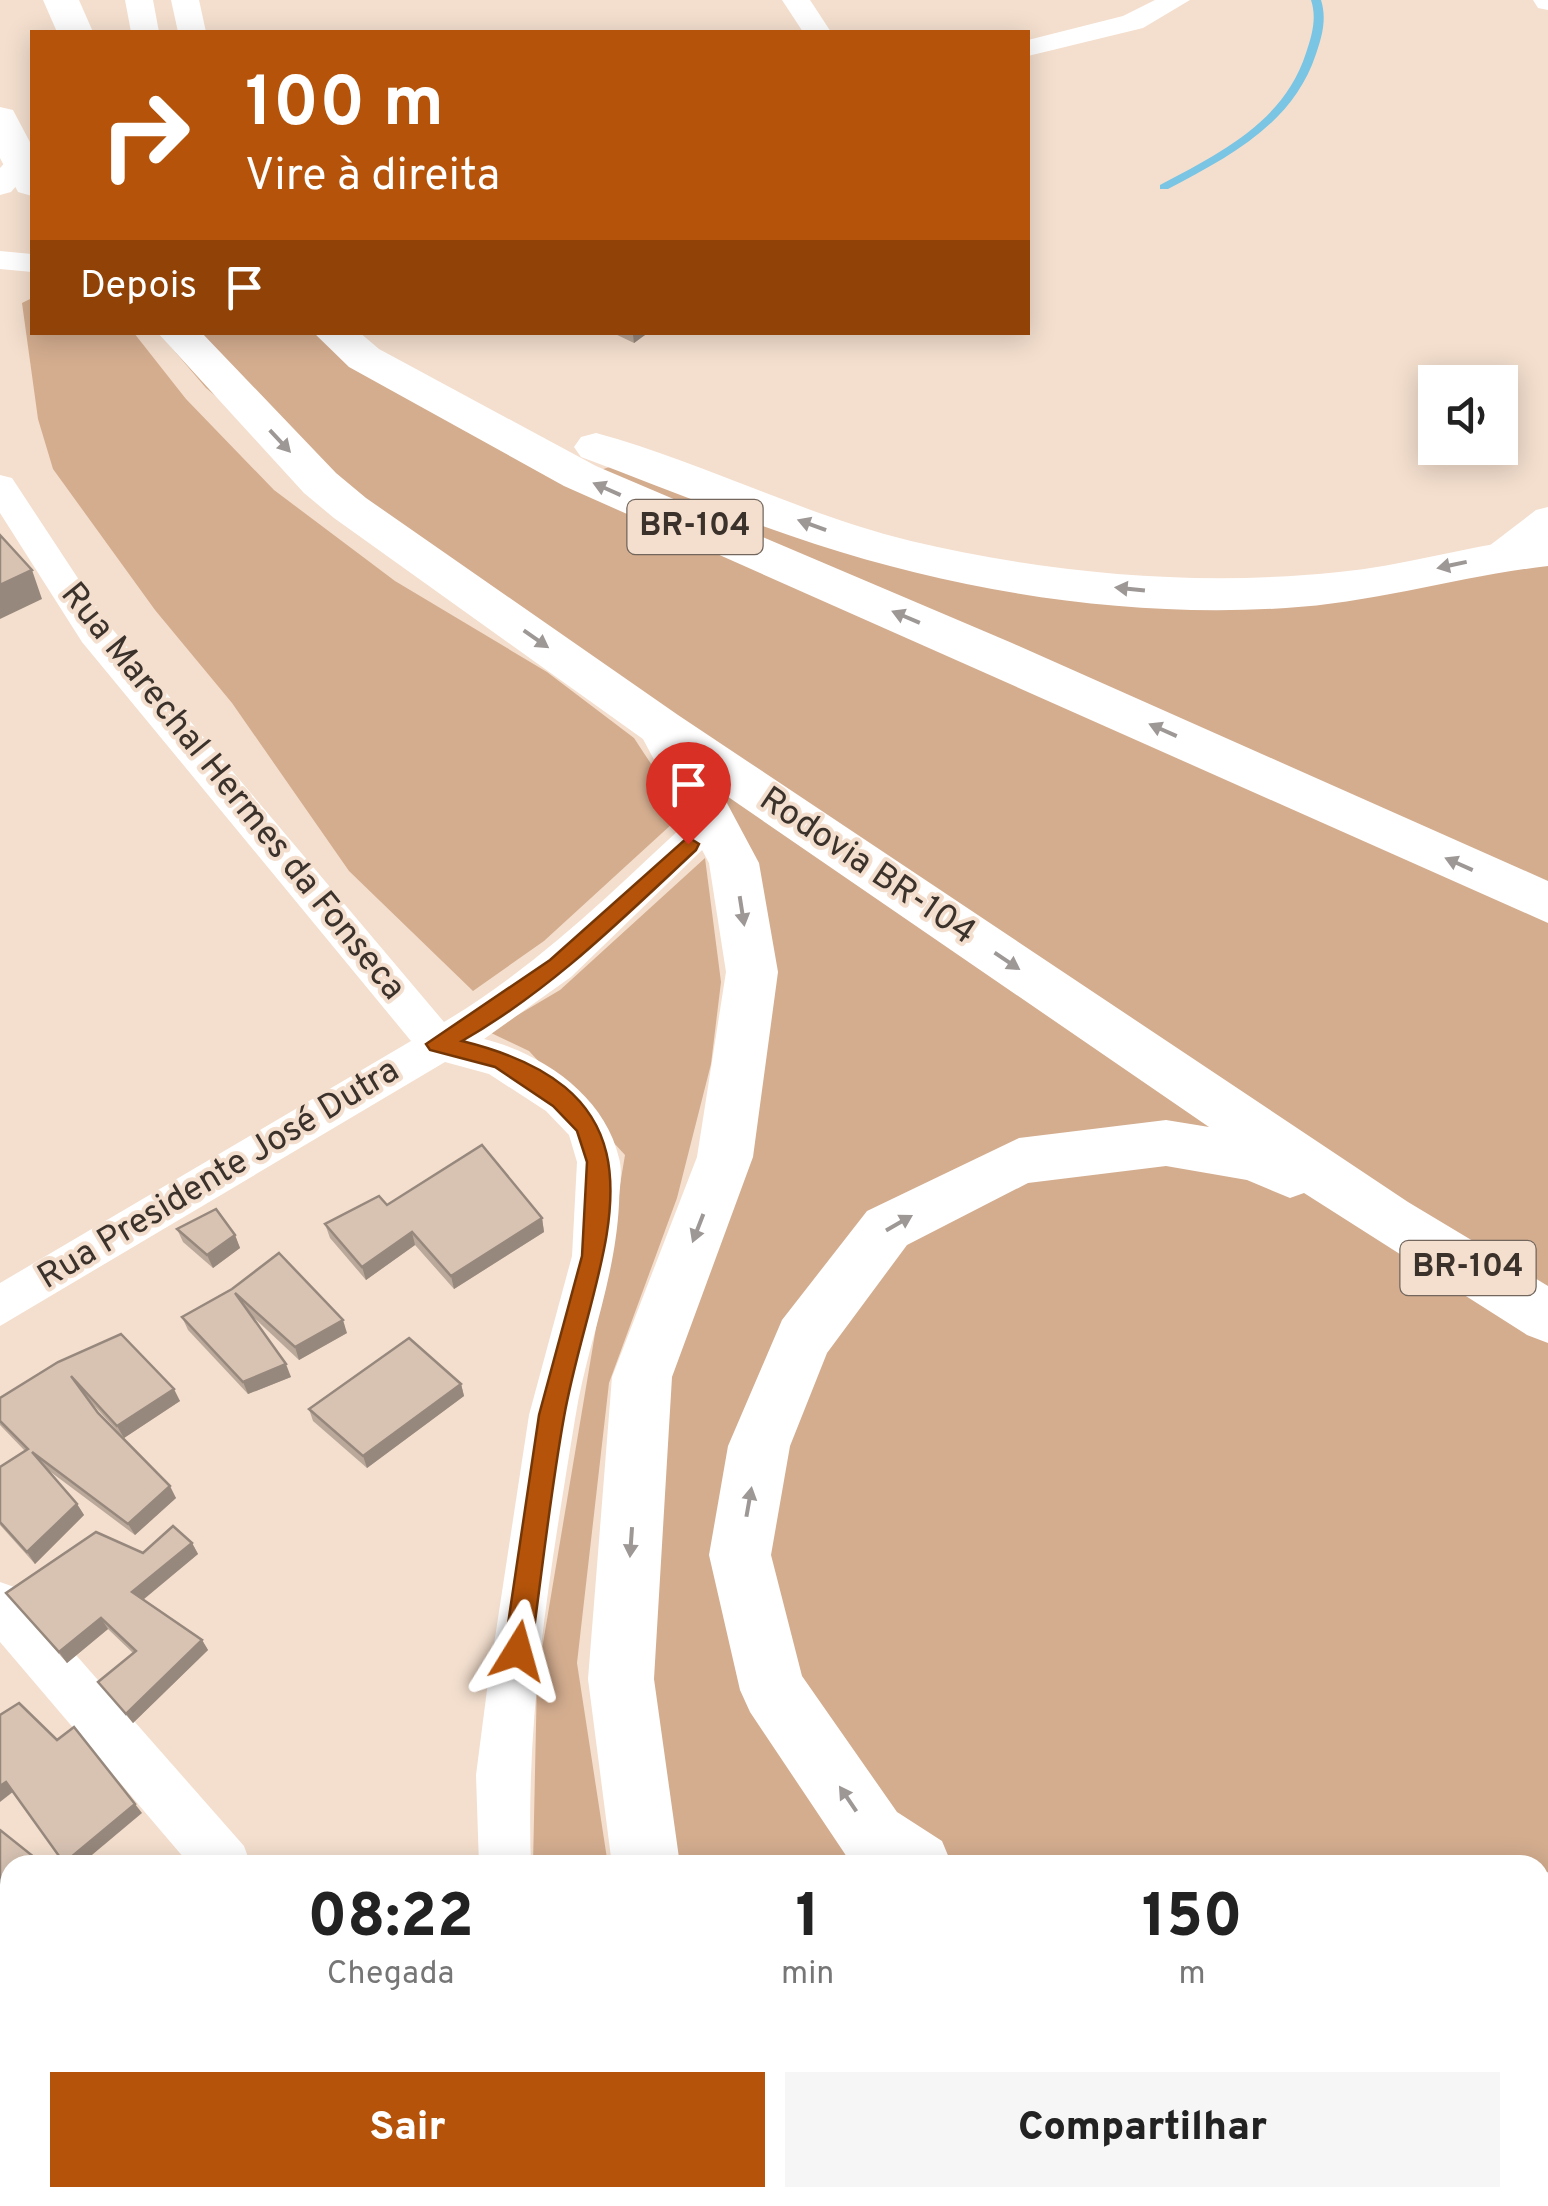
<!DOCTYPE html>
<html lang="pt">
<meta charset="utf-8">
<style>
:root{--surface:#fff;--page:#f6f6f6;--text:#222;--muted:#767676;--accent:#b45309}
body{margin:0;font-family:Overpass,sans-serif;background:var(--page);color:var(--text);height:100vh;display:flex;flex-direction:column;font-size:38px;white-space:nowrap}
*{box-sizing:border-box;margin:0}
p{font-size:32px;color:var(--muted)}
.icon{flex:none;width:55px;height:55px;fill:none;stroke:currentColor;stroke-width:2;stroke-linecap:round;stroke-linejoin:round}
.map{position:relative;flex:1;overflow:hidden}
.panel{position:absolute;left:0px;top:1855px;width:1550px;height:352px;display:flex;flex-direction:column;background:var(--surface);border-radius:30px 30px 0 0;box-shadow:0 5px 25px #0003}
.panel>*{flex:none}
.hud{position:absolute;left:30px;top:30px;width:1000px;height:305px;border-radius:0px;box-shadow:0 5px 25px #0003;background:#b45309;color:#fff;overflow:hidden}
.tools{position:absolute;left:1418px;top:365px;display:grid;gap:20px}
.tools a{display:grid;place-items:center;width:100px;height:100px;border-radius:0px;background:var(--surface);box-shadow:0 5px 25px #0003;font-size:50px}
.pin{position:absolute;display:grid;place-items:center;width:85px;height:85px;color:#fff;margin:-102px -42px;border-radius:50% 50% 50% 0;rotate:-45deg;box-shadow:0 0 10px #0007}
.pin .icon{rotate:45deg}
.me{position:absolute;width:110px;margin:-55px;rotate:8deg;stroke-linejoin:round;filter:drop-shadow(0 0 8px #0008)}
.turn{display:flex;align-items:center;gap:35px;height:210px;padding:0 50px;font-size:45px}
.turn .icon{width:130px;height:130px;stroke-width:2.5}
.turn b{display:block;font-size:70px;line-height:85px}
.then{display:flex;align-items:center;height:95px;padding:0 50px;background:#0003;gap:20px;font-size:38px}
.eta{display:flex;justify-content:space-evenly;align-items:center;height:170px;text-align:center}
.eta b{font-size:60px;font-weight:800;line-height:70px}
.cta{display:flex;gap:20px;margin-top:auto;padding:20px 50px}
.cta a{flex:1;height:115px;border-radius:0px;background:var(--accent);color:#fff;font-size:40px;font-weight:800;line-height:115px;text-align:center}
.cta a+a{background:var(--page);color:var(--text)}
.map>svg:first-child{display:block}
.green{fill:#d4ad8f}
.lines{fill:none;stroke-linecap:round;stroke-linejoin:round}
.stream{fill:#7ac4e4;fill-rule:evenodd}
.minor{fill:#fff;fill-rule:evenodd}
.trunk{fill:#fff;fill-rule:evenodd}
.wall{fill:#baa89a}
.shaded-wall{fill:#97887d}
.building{fill:#d8c3b3;stroke:#97887d;stroke-width:2.5}
.oneway{fill:#9d9896}
.route{fill:#b45309;stroke:#753606;stroke-width:2.5}
.labels{text-anchor:middle;dominant-baseline:central;stroke-width:8;stroke-linejoin:round;paint-order:stroke}
.shield{fill:#f4dfce;stroke:#72665d;stroke-width:2.5}
.shield-label{font-size:32px;font-weight:bold;fill:#3b322c}
.street-label{font-size:35px;fill:#3b322c;stroke:#f4dfce}
</style>
<div class="map">
<svg width="1548" height="2206" viewBox="0 0 1548 2206">
<rect width="100%" height="100%" fill="#f4dfce"/>
<g class="green">
<polygon points="32,298 32,332 134,333 186,399 274,490 395,581 547,672 634,738 659,776 673,823 544,941 473,991 349,871 232,703 155,610 53,469 38,419 22,303"/>
<polygon points="159,333 338,333 588,474 631,460 832,532 1178,594 1548,551 1548,1887 1540,1894 1540,1865 646,1865 642,1378 752,972 662,730 320,483 206,388"/>
<polygon points="705,858 721,982 711,1064 677,1198 609,1383 577,1663 608,1865 533,1865 537,1679 625,1155 529,1051 489,1032 560,990"/>
<polygon points="662,2198 1230,2198 1222,2206 662,2206"/>
</g>
<g class="lines">
<path class="stream" d="M1311 0H1321C1327 19 1322 36 1316 54 1293 124 1229 157 1168 189H1160V185C1220 153 1284 122 1306 53 1312 35 1317 18 1311 0Z"/>
<g class="minor">
<polygon points="125,0 153,0 159,32 131,32"/>
<polygon points="171,0 199,0 206,32 178,32"/>
<polygon points="782,0 810,0 831,32 803,32"/>
<polygon points="1155,0 1190,0 1143,28 1028,56 1028,40 1123,16"/>
<polygon points="1533,0 1548,0 1548,10 1538,8"/>
<polygon points="21,154 32,157 32,168 11,192 0,195 0,168 10,157"/>
<polygon points="0,251 32,254 32,272 0,269"/>
<path d="M0 475 12 478 108 624 444 1022C540 965 617 887 698 812L712 808 726 812 731 822 571 977 484 1039C544 1054 605 1097 619 1158 623 1172 619 1190 619 1204 615 1282 587 1344 575 1419 551 1566 525 1716 531 1865H479L476 1775 487 1690 529 1415 572 1256 577 1162 569 1135 546 1111 489 1074 445 1062 0 1326V1283L411 1041 82 642 0 513Z"/>
<polygon points="1548,507 1548,536 1513,562 1489,562 1483,554 1489,546 1536,510"/>
<polygon points="0,1582 17,1588 244,1846 251,1865 190,1865 0,1642"/>
<polygon points="481,2198 539,2198 538,2206 480,2206"/>
</g>
<g class="trunk">
<polygon points="43,0 79,0 93,32 57,32"/>
<polygon points="0,107 13,110 32,146 32,196 18,192 0,158"/>
<polygon points="157,332 201,332 336,473 366,498 678,715 1408,1202 1548,1286 1548,1343 1527,1335 1304,1193 1290,1198 1247,1180 1166,1166 1028,1183 907,1245 827,1353 790,1446 771,1555 802,1676 897,1812 942,1841 952,1865 857,1865 849,1860 750,1712 740,1690 709,1555 728,1446 782,1320 867,1211 1019,1138 1166,1120 1209,1127 721,792 759,863 778,972 753,1157 672,1377 654,1679 680,1865 612,1865 588,1679 612,1377 697,1157 726,972 709,863 643,739 334,518 304,493"/>
<polygon points="313,332 359,332 379,349 596,466 1012,643 1548,881 1548,923 564,486 349,367"/>
<path d="M596 433C703 462 803 515 911 541 1050 574 1197 587 1339 572 1410 565 1478 543 1548 536V566C1460 576 1375 603 1286 608 1128 618 966 593 815 544 736 518 659 486 581 457L574 447 581 437Z"/>
<polygon points="1548,1872 1548,1946 1540,1950 1540,1876"/>
<rect x="625" y="2198" width="74" height="8"/>
<polygon points="1226,2198 1305,2198 1302,2206 1223,2206"/>
</g>
</g>
<g class="wall">
<polygon points="611,332 649,332 634,343"/>
<polygon points="387,1205 542,1218 544,1232 454,1289 415,1245 366,1280 330,1238 325,1224"/>
<polygon points="177,1229 235,1235 240,1248 213,1268 183,1242"/>
<polygon points="232,1289 347,1333 299,1360 252,1316 291,1377 248,1394 188,1330 182,1317"/>
<polygon points="121,1334 180,1401 124,1438 88,1399 98,1413 176,1498 135,1535 48,1470 77,1504 84,1515 35,1564 0,1525 0,1467 25,1451 0,1425 0,1398"/>
<polygon points="461,1384 464,1396 367,1468 313,1421 309,1409"/>
<polygon points="192,1543 198,1554 143,1600 202,1640 208,1650 133,1723 98,1682 133,1653 108,1629 67,1663 6,1593 143,1553"/>
</g>
<g class="shaded-wall">
<polygon points="636,332 649,332 634,343 633,335"/>
<polygon points="32,570 42,599 0,619 0,585"/>
<polygon points="542,1218 544,1232 454,1289 451,1276"/>
<polygon points="412,1232 415,1245 366,1280 362,1267"/>
<polygon points="235,1235 240,1248 213,1268 207,1255"/>
<polygon points="343,1320 347,1333 299,1360 295,1347"/>
<polygon points="286,1364 291,1377 248,1394 243,1382"/>
<polygon points="461,1384 464,1396 367,1468 363,1456"/>
<polygon points="174,1389 180,1401 124,1438 117,1426"/>
<polygon points="170,1486 176,1498 135,1535 128,1524"/>
<polygon points="77,1504 84,1515 35,1564 27,1552"/>
<polygon points="192,1543 198,1554 139,1603 132,1592"/>
<polygon points="101,1618 108,1629 67,1663 59,1652"/>
<polygon points="202,1640 208,1650 133,1723 126,1714"/>
<polygon points="6,1782 14,1791 0,1802 0,1786"/>
<polygon points="135,1804 142,1813 80,1865 65,1865 64,1863"/>
<polygon points="34,1857 42,1865 26,1865"/>
<polygon points="10,1881 10,1899 0,1909 0,1892"/>
</g>
<g class="building">
<polygon points="0,535 32,570 0,585"/>
<polygon points="482,1145 542,1218 451,1276 412,1232 362,1267 325,1224 379,1196 387,1205"/>
<polygon points="216,1209 235,1235 207,1255 177,1229"/>
<polygon points="279,1253 343,1320 295,1347 235,1293 286,1364 243,1382 182,1317 232,1289"/>
<polygon points="121,1334 174,1389 117,1426 71,1376 98,1413 170,1486 128,1524 32,1452 77,1504 27,1552 0,1522 0,1467 28,1449 0,1421 0,1398 58,1362"/>
<polygon points="409,1338 461,1384 363,1456 309,1409"/>
<polygon points="173,1526 192,1543 132,1592 202,1640 126,1714 98,1682 136,1651 101,1618 59,1652 6,1593 96,1532 143,1553"/>
<polygon points="19,1703 57,1740 74,1727 135,1804 64,1863 6,1782 0,1786 0,1715"/>
<polygon points="0,1830 34,1857 26,1865 10,1865 10,1881 0,1892"/>
</g>
<defs><path id="oneway-solid" d="M-6-.8H1V-3.2L6.5 0L1 3.2V.8H-6Z" transform="scale(2.5)"/></defs>
<g class="oneway">
<use href="#oneway-solid" transform="translate(280 441) rotate(47)"/>
<use href="#oneway-solid" transform="translate(607 489) rotate(-156)"/>
<use href="#oneway-solid" transform="translate(812 525) rotate(-160)"/>
<use href="#oneway-solid" transform="translate(1452 565) rotate(168)"/>
<use href="#oneway-solid" transform="translate(1130 589) rotate(-174)"/>
<use href="#oneway-solid" transform="translate(906 617) rotate(-157)"/>
<use href="#oneway-solid" transform="translate(536 639) rotate(35)"/>
<use href="#oneway-solid" transform="translate(1163 730) rotate(-156)"/>
<use href="#oneway-solid" transform="translate(1459 864) rotate(-156)"/>
<use href="#oneway-solid" transform="translate(742 911) rotate(81)"/>
<use href="#oneway-solid" transform="translate(1007 961) rotate(34)"/>
<use href="#oneway-solid" transform="translate(899 1223) rotate(-30)"/>
<use href="#oneway-solid" transform="translate(698 1228) rotate(111)"/>
<use href="#oneway-solid" transform="translate(749 1502) rotate(-80)"/>
<use href="#oneway-solid" transform="translate(631 1542) rotate(94)"/>
<use href="#oneway-solid" transform="translate(848 1799) rotate(-124)"/>
</g>
<path class="route" d="M688 837 699 844 696 850C621 920 551 990 462 1041 694 1098 592 1258 564 1417 550 1495 542 1573 531 1651L527 1660 518 1664 508 1660 504 1651 539 1415 582 1256 587 1162 577 1131 553 1106 495 1067 430 1050 426 1044 550 960Z"/>
<g class="labels">
<g class="shield">
<rect x="627.5" y="500" width="135" height="54" rx="8"/>
<rect x="1400.5" y="1241" width="135" height="54" rx="8"/>
</g>
<g class="shield-label">
<text x="695" y="527">BR-104</text>
<text x="1468" y="1268">BR-104</text>
</g>
<g class="street-label">
<text transform="translate(232 792) rotate(51)">Rua Marechal Hermes da Fonseca</text>
<text transform="translate(867 867) rotate(34)">Rodovia BR-104</text>
<text transform="translate(219 1175) rotate(-31)">Rua Presidente José Dutra</text>
</g>
</g>
</svg>
<div class="tools">
<a><svg class="icon" aria-label="sound" viewBox="0 0 24 24"><path d="M4 9h4l5-4v14l-5-4H4zM17 9q2 3 0 6"/></svg></a>
</div>
<div class="pin" style="left:688px;top:844px;background:#d93025"><svg class="icon" aria-label="arrive" viewBox="0 0 24 24"><path d="M6 21V4h12l-3 4 3 4H6"/></svg></div>
<svg class="me" style="left:518px;top:1651px" viewBox="-20 -20 40 40"><path d="M0-17L14 15 0 8-14 15z" fill="#b45309" stroke="#fff" stroke-width="4"/></svg>
<div class="hud">
<div class="turn"><svg class="icon" aria-label="right" viewBox="0 0 24 24"><path d="M7 20v-9h11M14 6l5 5-5 5"/></svg><div><b>100 m</b>Vire à direita</div></div>
<div class="then">Depois<svg class="icon" aria-label="arrive" viewBox="0 0 24 24"><path d="M6 21V4h12l-3 4 3 4H6"/></svg></div>
</div>
<section class="panel">
<div class="eta">
<div><b>08:22</b><p>Chegada</p></div>
<div><b>1</b><p>min</p></div>
<div><b>150</b><p>m</p></div>
</div>
<div class="cta"><a>Sair</a><a>Compartilhar</a></div>
</section>
</div>
